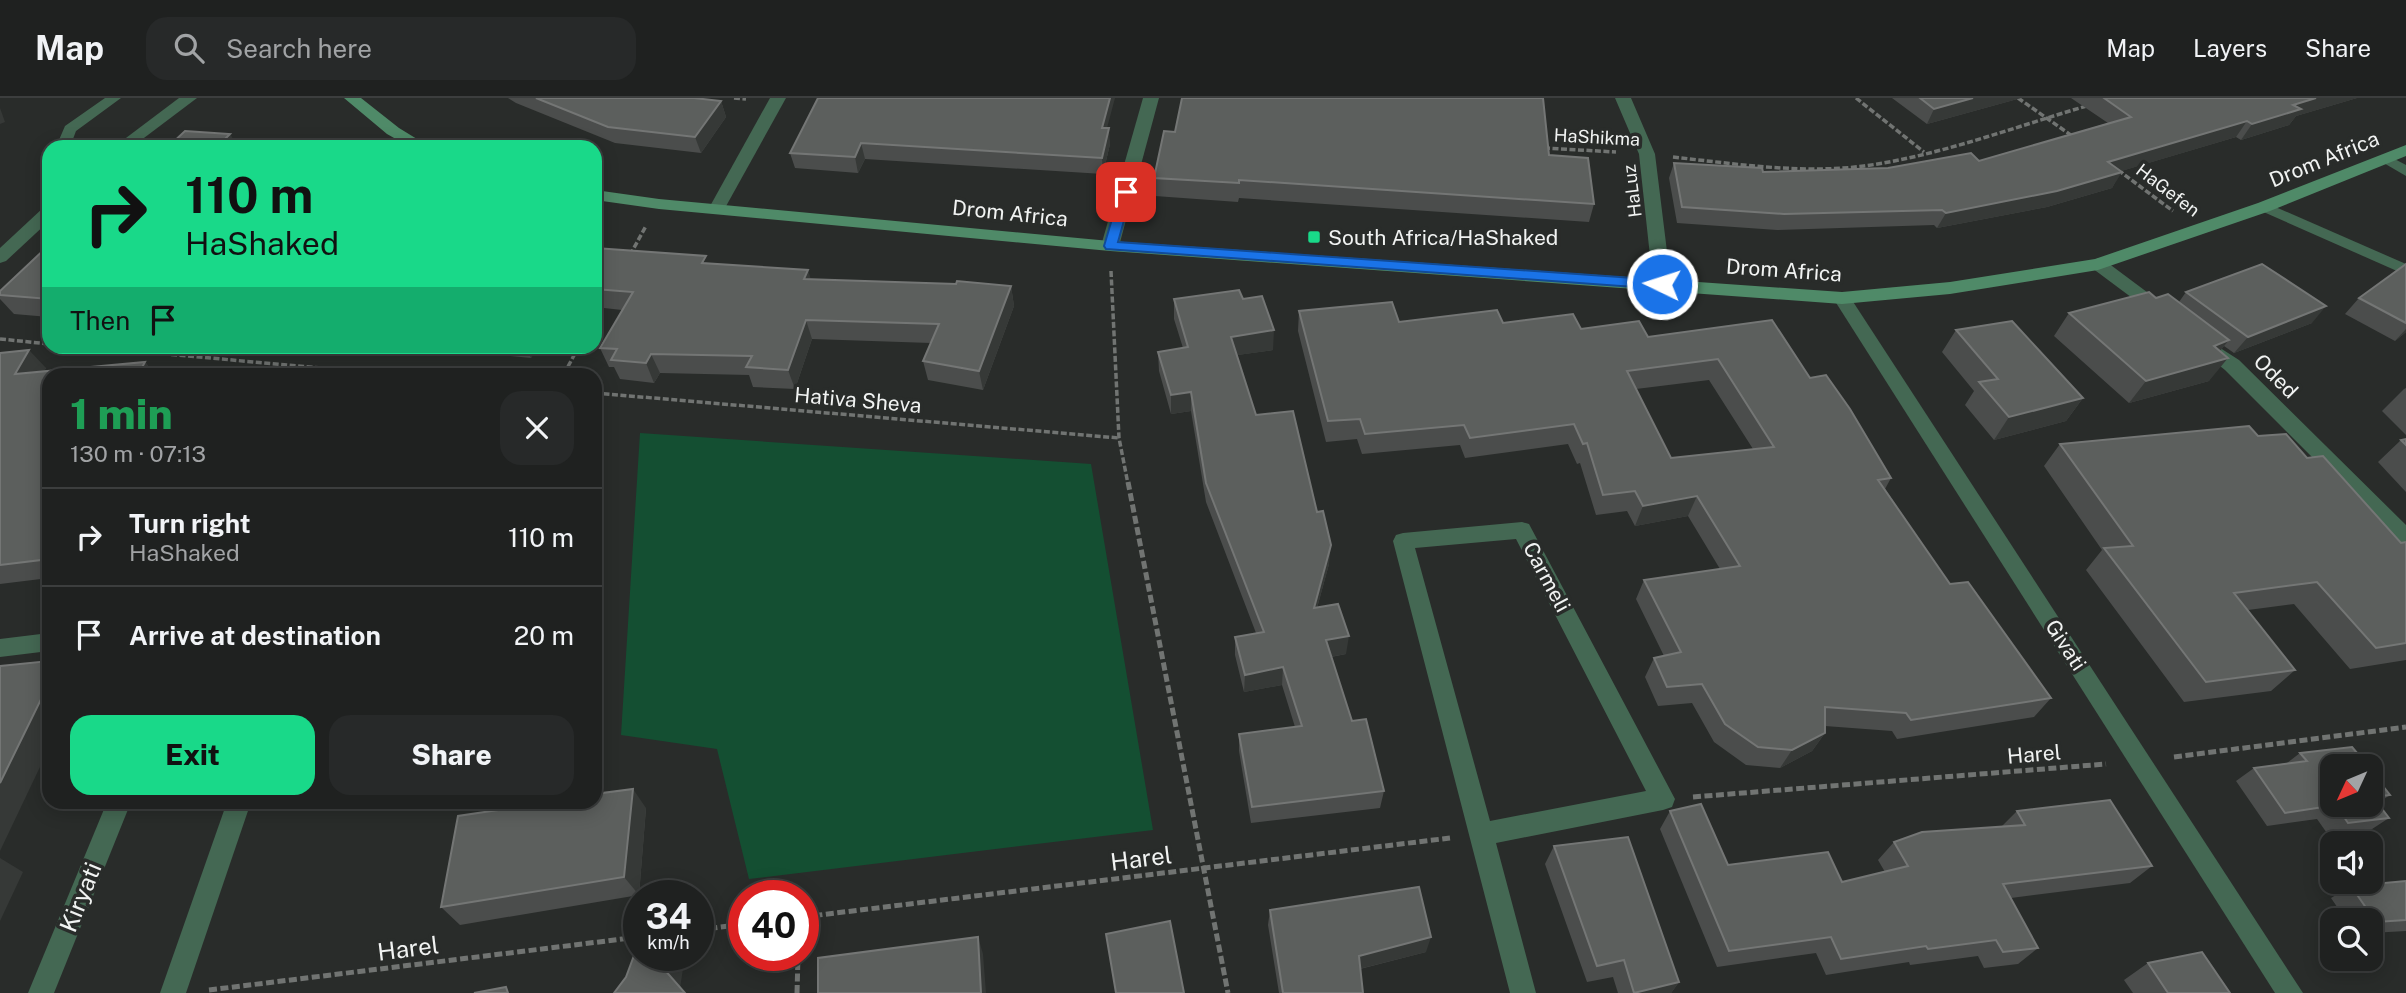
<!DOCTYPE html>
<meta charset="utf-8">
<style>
:root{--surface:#1f2120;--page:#272929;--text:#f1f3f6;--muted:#a1a3a5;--line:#3c3e3e;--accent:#19d989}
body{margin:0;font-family:"Public Sans",sans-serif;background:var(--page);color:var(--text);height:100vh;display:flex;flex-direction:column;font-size:26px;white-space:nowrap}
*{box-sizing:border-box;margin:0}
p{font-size:23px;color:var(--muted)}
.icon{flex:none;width:38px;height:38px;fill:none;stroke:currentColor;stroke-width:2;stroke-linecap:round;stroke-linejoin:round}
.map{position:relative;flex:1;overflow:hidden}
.side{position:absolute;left:42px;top:270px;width:560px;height:441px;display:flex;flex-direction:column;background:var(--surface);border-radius:21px;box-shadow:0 4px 18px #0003,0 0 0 2px var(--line)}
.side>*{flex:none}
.top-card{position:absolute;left:42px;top:42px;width:560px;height:214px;border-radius:21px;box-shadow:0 4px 18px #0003,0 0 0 2px var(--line);background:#19d989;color:#111;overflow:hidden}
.needle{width:46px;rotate:226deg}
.tools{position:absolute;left:2320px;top:656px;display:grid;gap:14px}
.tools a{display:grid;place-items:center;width:63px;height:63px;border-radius:14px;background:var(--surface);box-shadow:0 4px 18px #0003,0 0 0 2px var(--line);font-size:35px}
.speed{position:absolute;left:623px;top:782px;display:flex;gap:14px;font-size:35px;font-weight:700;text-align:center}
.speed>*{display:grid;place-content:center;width:91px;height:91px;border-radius:50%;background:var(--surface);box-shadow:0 4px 18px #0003,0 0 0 2px var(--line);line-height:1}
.speed small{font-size:18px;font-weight:400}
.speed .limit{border:10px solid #d22;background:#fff;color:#111}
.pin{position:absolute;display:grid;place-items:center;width:60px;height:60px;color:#fff;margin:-30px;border-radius:14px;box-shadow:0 4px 10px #0006}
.me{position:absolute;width:77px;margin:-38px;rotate:274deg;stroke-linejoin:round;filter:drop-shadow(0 0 5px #0008)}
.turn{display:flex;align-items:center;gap:24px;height:147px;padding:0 28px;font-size:32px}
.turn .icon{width:91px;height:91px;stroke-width:2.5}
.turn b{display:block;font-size:49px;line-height:60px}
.then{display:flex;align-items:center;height:66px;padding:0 28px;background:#0003;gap:14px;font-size:26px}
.round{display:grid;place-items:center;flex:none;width:74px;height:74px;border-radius:21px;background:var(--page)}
.headline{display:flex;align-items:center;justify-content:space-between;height:119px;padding:0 28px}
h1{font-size:42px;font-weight:800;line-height:52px;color:#1e9e55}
.action{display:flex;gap:14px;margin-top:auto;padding:14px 28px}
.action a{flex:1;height:80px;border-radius:21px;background:var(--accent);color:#111;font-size:28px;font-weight:800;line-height:80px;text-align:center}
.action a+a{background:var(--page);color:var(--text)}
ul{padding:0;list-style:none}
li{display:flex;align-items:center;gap:21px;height:98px;padding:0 28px;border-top:2px solid var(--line)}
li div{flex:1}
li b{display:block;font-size:26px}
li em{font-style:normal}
header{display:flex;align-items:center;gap:42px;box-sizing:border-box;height:98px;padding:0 35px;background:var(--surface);border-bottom:2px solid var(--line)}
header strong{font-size:33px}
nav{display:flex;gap:38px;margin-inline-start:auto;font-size:24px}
.search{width:490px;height:63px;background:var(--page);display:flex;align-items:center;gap:18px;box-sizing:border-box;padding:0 24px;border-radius:21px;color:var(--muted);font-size:26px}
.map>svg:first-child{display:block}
.green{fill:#144f32}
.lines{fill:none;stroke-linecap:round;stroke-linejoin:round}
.path-far1{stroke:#717472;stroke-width:3.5;stroke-dasharray:6 2.5;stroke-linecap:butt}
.path{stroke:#717472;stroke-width:5;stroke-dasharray:8 3.5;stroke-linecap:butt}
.lane{fill:#446853;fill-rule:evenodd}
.street{fill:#446853;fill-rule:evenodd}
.secondary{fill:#4f8a68;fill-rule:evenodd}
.wall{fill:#4b4d4c;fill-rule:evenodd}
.shaded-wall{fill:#363937}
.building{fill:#5c5f5d;stroke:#747675;stroke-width:2;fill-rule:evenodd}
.route{fill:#1a73e8;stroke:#114b97;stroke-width:2}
.poi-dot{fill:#19d989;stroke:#292c2a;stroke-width:2.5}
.labels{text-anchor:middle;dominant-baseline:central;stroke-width:7;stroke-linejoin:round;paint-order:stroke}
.far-street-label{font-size:18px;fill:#f1f3f2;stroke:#292c2a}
.street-label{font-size:21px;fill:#f1f3f2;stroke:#292c2a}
.poi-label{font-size:21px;fill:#f1f3f2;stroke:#292c2a;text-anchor:start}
.near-street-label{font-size:24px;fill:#f1f3f2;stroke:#292c2a}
</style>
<header>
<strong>Map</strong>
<div class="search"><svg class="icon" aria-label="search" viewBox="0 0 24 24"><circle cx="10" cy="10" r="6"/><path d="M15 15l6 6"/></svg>Search here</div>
<nav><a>Map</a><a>Layers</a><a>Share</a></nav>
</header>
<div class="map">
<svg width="2406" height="895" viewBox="0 0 2406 895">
<rect width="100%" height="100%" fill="#292c2a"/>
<polygon class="green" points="640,335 1091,366 1153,732 749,781 717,651 621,637"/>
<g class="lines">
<g class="path-far1">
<polyline points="734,0 746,1"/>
<polyline points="1856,0 1924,54"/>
<polyline points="2018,0 2075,40"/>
<polyline points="1544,50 1616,54"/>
<path d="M1673 59C1736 66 1801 76 1864 68 1939 58 2017 28 2090 7"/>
<polyline points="2118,72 2173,113"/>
<polyline points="630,157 646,128"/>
<polyline points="1111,173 1119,340 1128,386"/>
<polyline points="595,221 604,205"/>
<polyline points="0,241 49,246"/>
<polyline points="78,248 386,276"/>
<polyline points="564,276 579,248"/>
<polyline points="595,295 1119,340"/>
</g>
<g class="path">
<polyline points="1128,384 1228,895"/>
<polyline points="2174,659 2406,629"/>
<polyline points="1693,699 2106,666"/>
<polyline points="803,819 1450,740"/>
<polyline points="698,832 744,826"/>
<polyline points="209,892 639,839"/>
<polyline points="797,895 798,858"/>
</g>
<g class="lane">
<polygon points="105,0 121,0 76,33 70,49 56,49 65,28"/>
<polygon points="2387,57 2406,67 2406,78 2382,64 2380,61 2382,58"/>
<polygon points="2264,104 2406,166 2406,177 2259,112 2256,109 2259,106"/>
</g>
<g class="street">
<polygon points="179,0 197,0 132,49 114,49"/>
<polygon points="770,0 786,0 725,110 717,115 711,114 709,110"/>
<polygon points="1143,0 1159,0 1119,148 1110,153 1101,148"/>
<polygon points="1615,0 1631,0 1655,56 1671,186 1662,192 1653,186 1639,56"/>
<polygon points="49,109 49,123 6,163 0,165 0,150 43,110"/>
<polygon points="2098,160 2104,162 2167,209 2170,213 2167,217 2155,217 2092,170 2089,166"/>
<polygon points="1842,194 1848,196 2303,895 2275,895 1833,200"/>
<polygon points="2203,239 2239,262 2406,427 2406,448 2399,446 2225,272 2196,249 2194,245 2196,241"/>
<path d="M1522 424 1529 426 1675 701 1672 709 1663 712 1496 745 1536 895H1510L1393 443 1396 437 1403 435ZM1516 441 1646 693 1490 723 1415 450Z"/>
<polygon points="49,535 49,553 0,559 0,541"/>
<polygon points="107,704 131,704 54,895 28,895"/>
<polygon points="227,704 251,704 186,895 160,895"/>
</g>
<g class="secondary">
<polygon points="344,0 361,0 399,30 430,49 410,49 387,36"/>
<polygon points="2406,47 2406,58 2270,113 2098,172 1950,196 1842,206 1110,153 659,111 595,102 595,92 659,101 1110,143 1842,194 1950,184 2095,161 2258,105"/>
</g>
</g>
<g class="wall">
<polygon points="508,0 694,0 721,3 726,19 701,55 615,45 516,5"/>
<polygon points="818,0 1107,30 1110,46 1103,76 865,61 858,75 795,70 790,55"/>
<polygon points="1892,0 2021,0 1927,26"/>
<polygon points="2071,0 2357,0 2296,18 2289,27 2241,42 2236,39 2121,73 2112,90 2047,109 1937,130 1934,127 1777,132 1677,125 1669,80 1674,65 1763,74 1888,70 1979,63 2108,25"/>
<polygon points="1549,57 1594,106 1589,124 1239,100 1238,104 1155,98 1154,80"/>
<polygon points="49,147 49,219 14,216 0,201 0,193"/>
<polygon points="595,150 708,165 811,181 1011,188 1014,208 983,292 928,282 923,263 931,245 812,241 795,291 753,289 749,277 660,275 654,285 620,281 614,269 609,269 600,250 622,212 595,209"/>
<polygon points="2406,166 2406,234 2395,243 2345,216 2359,200"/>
<polygon points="2186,194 2312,225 2234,255 2224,248 2220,253 2209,283 2129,305 2054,238 2069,215 2156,200 2179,204"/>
<polygon points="1174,201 1243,201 1273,252 1237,257 1256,317 1329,466 1317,510 1346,556 1331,559 1352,623 1384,693 1380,710 1251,725 1239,653 1239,636 1295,629 1282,587 1244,594 1235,557 1235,539 1256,535 1206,404 1191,313 1171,316 1159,273 1158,254 1183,250 1174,221"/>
<path d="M1299 213 1399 224 1503 225 1581 231 1648 239 1810 280 1891 380 1885 391 1950 486 2051 600 2034 619 1897 641 1892 633 1825 628V635L1812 653 1780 670 1746 667 1714 644 1692 605 1658 608 1645 579 1654 560 1664 558 1636 501 1644 482 1720 471 1688 418 1635 428 1627 413 1596 417 1580 365 1577 366 1568 346 1465 360 1460 347 1362 356 1357 341 1326 344 1298 233ZM1709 282 1753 351 1671 360 1636 291Z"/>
<polygon points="1956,232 2083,300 2066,323 1994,342 1965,307 1974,293 1942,254"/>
<polygon points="465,248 539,248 531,260 490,256 487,250"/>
<polygon points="0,255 46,270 44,273 145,264 153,274 192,276 49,276 49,480 0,486"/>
<polygon points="2406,290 2406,337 2382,313 2404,291"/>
<polygon points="2258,338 2307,360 2401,445 2406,444 2406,562 2350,571 2294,506 2248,512 2295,572 2271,593 2184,604 2086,472 2102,452 2044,368 2060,346"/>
<polygon points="2406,341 2406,394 2378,364 2401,342"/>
<polygon points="2300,655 2371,673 2390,697 2378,705 2389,720 2369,733 2329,738 2317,721 2267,728 2236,683 2254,670 2287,665"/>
<polygon points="646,710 639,797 460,827 441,809"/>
<polygon points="1670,713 1728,767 1842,784 1885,774 1878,762 1894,744 2002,728 2017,713 2152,768 2130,785 2011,800 2038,850 2018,866 1984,870 1978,858 1910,867 1909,864 1826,877 1816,855 1717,869 1660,731"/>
<polygon points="1554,748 1679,884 1671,895 1618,895 1613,879 1587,884 1545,766"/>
<polygon points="2406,783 2406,833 2371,835 2371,822 2346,822 2331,800 2351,788"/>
<polygon points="1270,812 1426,854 1360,871 1363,895 1279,895 1268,827"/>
<polygon points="2148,865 2230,895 2133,895 2124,882"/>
</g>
<g class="shaded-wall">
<polygon points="1110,0 1115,0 1103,45 1102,30"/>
<polygon points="1973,0 2021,0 1927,26 1934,11"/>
<polygon points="2316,0 2357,0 2296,18 2289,27 2241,42 2252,26 2293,7"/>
<polygon points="721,3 726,19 701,55 695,39"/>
<polygon points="0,10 5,24 0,26"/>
<polygon points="2247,23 2236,39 2098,80 2108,64"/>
<polygon points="1109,30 1110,46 1103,76 1102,60"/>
<polygon points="230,36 238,49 217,49"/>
<polygon points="861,45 865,61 858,75 855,59"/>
<polygon points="2122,74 2112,90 2047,109 1937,130 1946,115"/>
<polygon points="808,172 814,191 804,181"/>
<polygon points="1011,188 1014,208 983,292 979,273"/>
<polygon points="2326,208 2312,225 2234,255 2248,239"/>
<polygon points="806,222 812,241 795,291 788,272"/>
<polygon points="2406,231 2406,234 2395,243"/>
<polygon points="1274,232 1273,252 1231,258 1231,239"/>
<polygon points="2229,242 2211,264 2228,260 2209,283 2129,305 2146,283 2214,248"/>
<polygon points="525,248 539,248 531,260"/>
<polygon points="29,252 46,270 32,294 15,276"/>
<polygon points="651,256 660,275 654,285 646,265"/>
<polygon points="145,264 155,276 139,275"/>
<polygon points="188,271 192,276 185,276"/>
<polygon points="1191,294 1191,313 1171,316 1171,297"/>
<polygon points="2083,300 2066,323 1994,342 2009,319"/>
<polygon points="1697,398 1688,418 1635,428 1643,408"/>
<polygon points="1331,447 1329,466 1312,528 1314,510"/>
<polygon points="1349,538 1346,556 1324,560 1326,542"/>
<polygon points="1283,569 1282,587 1244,594 1245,577"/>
<polygon points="49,585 49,650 0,753 0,685"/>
<polygon points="1825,635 1812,653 1780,670 1792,652"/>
<polygon points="633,691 646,710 639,797 624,779"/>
<polygon points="0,760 23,774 0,823"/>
<polygon points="677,787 684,798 675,798"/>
<polygon points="978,839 983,856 986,895 981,895"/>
<polygon points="1431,839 1426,854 1355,872 1359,858"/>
<polygon points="665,858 685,858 680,890 663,870"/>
<polygon points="1679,884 1671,895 1634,895"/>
</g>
<g class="building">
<polygon points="536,0 694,0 721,3 695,39 608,29"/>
<polygon points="818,0 1110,0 1102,30 1109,30 1102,60 861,45 855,59 790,55"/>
<polygon points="1182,0 1543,0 1549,57 1588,60 1594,106 1239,82 1239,85 1154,80 1164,33 1175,34"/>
<polygon points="1920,0 1973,0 1934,11"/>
<polygon points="2104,0 2316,0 2293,7 2301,11 2252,26 2247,23 2108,64 2122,74 2057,93 1946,115 1942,112 1784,116 1682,109 1674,65 1762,70 1763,74 1888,70 1971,55 1979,63 2131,19"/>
<polygon points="185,33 230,36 217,49 168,49"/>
<polygon points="49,147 49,201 0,197 0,193"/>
<polygon points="595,150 706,158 702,165 808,172 804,181 956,186 957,183 1011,188 979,273 923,263 939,226 806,222 788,272 746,269 752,258 651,256 646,265 611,262 617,251 600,250 633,194 595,191"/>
<polygon points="2262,166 2326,208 2248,239 2186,194"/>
<polygon points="2406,166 2406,225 2359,200"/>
<polygon points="1239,192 1243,201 1262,198 1274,232 1231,239 1256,317 1293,313 1317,414 1323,413 1331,447 1314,510 1338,506 1349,538 1326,542 1352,623 1366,621 1384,693 1252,709 1239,636 1302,628 1283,569 1245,577 1235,539 1264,534 1206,385 1191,294 1171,297 1158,254 1188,249 1174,201"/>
<polygon points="2149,194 2156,200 2168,196 2229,242 2214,248 2228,260 2146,283 2069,215"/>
<path d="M1392 204 1399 224 1497 212 1503 225 1573 216 1581 231 1639 223 1648 239 1772 222 1810 280 1826 277 1850 311 1891 380 1878 382 1950 486 1968 484 2051 600 1911 622 1906 615 1825 609V635L1792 652 1758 649 1725 626 1702 586 1667 589 1654 560 1681 554 1644 482 1740 468 1697 398 1643 408 1635 393 1603 397 1587 345 1583 346 1574 326 1470 340 1464 327 1365 336 1360 321 1328 323 1299 213ZM1718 261 1774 349 1671 360 1627 273Z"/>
<polygon points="2012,223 2083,300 2009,319 1979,284 1998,281 1956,232"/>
<polygon points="29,252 15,276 145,264 139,275 188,271 185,276 49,276 49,461 0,467 0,255"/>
<polygon points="2249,328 2258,338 2286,336 2307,360 2323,358 2401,445 2406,444 2406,545 2376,550 2317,484 2234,495 2295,572 2206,584 2104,450 2133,448 2060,346"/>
<polygon points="2406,341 2406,347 2401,342"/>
<polygon points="49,563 49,585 0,685 0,568"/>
<polygon points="2352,649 2368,668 2333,668 2333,707 2371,707 2371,673 2390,697 2373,699 2389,720 2348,725 2336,707 2285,715 2254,670 2307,663 2300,655"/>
<polygon points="633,691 624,779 441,809 458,718 551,704 595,704 595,696"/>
<polygon points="2110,702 2152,768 2003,786 2038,850 2003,854 1996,842 1928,851 1926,848 1841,861 1831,839 1729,853 1670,713 1701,706 1728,767 1828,754 1842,784 1908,768 1894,744 1922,734 2025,727 2017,713"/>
<polygon points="1628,739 1679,884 1634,895 1624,862 1597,868 1554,748"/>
<polygon points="2406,783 2406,822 2376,824 2351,788"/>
<polygon points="662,784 677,787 675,798 656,798"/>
<polygon points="1419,789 1431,839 1359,858 1363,895 1283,895 1270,812"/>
<polygon points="1170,823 1184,895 1116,895 1106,836"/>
<polygon points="978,839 981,895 818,895 818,860"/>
<polygon points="639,844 639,858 665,858 663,870 685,895 614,895 626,879"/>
<polygon points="2202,854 2230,895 2168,895 2148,865"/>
<polygon points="506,889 508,895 474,895"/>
</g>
<polygon class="route" points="1126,90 1132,94 1118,144 1662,182 1669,186 1662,191 1106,151 1104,148 1120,94"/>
<rect class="poi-dot" x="1307" y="132" width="14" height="14" rx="3.5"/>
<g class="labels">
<g class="far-street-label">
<text transform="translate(1597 39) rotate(3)">HaShikma</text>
<text transform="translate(2168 92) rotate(37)">HaGefen</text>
<text transform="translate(1632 93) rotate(-97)">HaLuz</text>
</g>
<g class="street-label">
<text transform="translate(2324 61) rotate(-22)">Drom Africa</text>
<text transform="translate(1010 115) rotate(6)">Drom Africa</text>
<text transform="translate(1784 172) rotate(4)">Drom Africa</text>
<text transform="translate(2276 278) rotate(45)">Oded</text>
<text transform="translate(858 302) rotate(5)">Hativa Sheva</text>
<text transform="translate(1547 479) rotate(62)">Carmeli</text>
<text transform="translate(2066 547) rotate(57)">Givati</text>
<text transform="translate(2034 656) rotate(-5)">Harel</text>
</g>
<g class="poi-label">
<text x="1328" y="139">South Africa/HaShaked</text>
</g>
<g class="near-street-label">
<text transform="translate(1141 760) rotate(-7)">Harel</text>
<text transform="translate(80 799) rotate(-68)">Kiryati</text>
<text transform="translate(408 850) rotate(-7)">Harel</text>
</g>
</g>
</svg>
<div class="tools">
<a><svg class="needle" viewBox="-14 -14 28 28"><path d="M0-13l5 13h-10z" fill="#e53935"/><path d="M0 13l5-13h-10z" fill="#a1a3a5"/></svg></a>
<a><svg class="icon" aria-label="sound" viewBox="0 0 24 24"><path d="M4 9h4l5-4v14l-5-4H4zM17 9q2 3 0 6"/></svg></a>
<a><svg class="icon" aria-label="search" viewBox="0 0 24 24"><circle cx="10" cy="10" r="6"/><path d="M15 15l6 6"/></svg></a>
</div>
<div class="speed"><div>34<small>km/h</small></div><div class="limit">40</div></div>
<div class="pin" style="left:1126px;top:94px;background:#d93025"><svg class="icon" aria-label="arrive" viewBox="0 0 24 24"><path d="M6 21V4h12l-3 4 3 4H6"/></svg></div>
<svg class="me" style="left:1662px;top:186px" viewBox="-20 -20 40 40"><circle r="17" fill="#1a73e8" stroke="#fff" stroke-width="3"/><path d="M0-11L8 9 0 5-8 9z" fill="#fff"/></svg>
<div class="top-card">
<div class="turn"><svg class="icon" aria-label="right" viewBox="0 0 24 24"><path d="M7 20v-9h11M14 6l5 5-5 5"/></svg><div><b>110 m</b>HaShaked</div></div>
<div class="then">Then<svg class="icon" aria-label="arrive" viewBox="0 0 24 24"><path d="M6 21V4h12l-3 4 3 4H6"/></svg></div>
</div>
<section class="side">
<div class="headline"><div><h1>1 min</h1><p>130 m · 07:13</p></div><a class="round"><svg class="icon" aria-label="close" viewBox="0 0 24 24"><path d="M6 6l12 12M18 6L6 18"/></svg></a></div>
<ul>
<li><svg class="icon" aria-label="right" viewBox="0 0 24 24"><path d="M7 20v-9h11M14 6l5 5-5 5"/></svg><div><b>Turn right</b><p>HaShaked</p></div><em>110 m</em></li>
<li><svg class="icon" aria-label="arrive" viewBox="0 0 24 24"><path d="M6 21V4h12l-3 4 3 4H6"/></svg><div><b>Arrive at destination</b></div><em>20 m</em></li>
</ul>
<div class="action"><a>Exit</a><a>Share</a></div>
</section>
</div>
